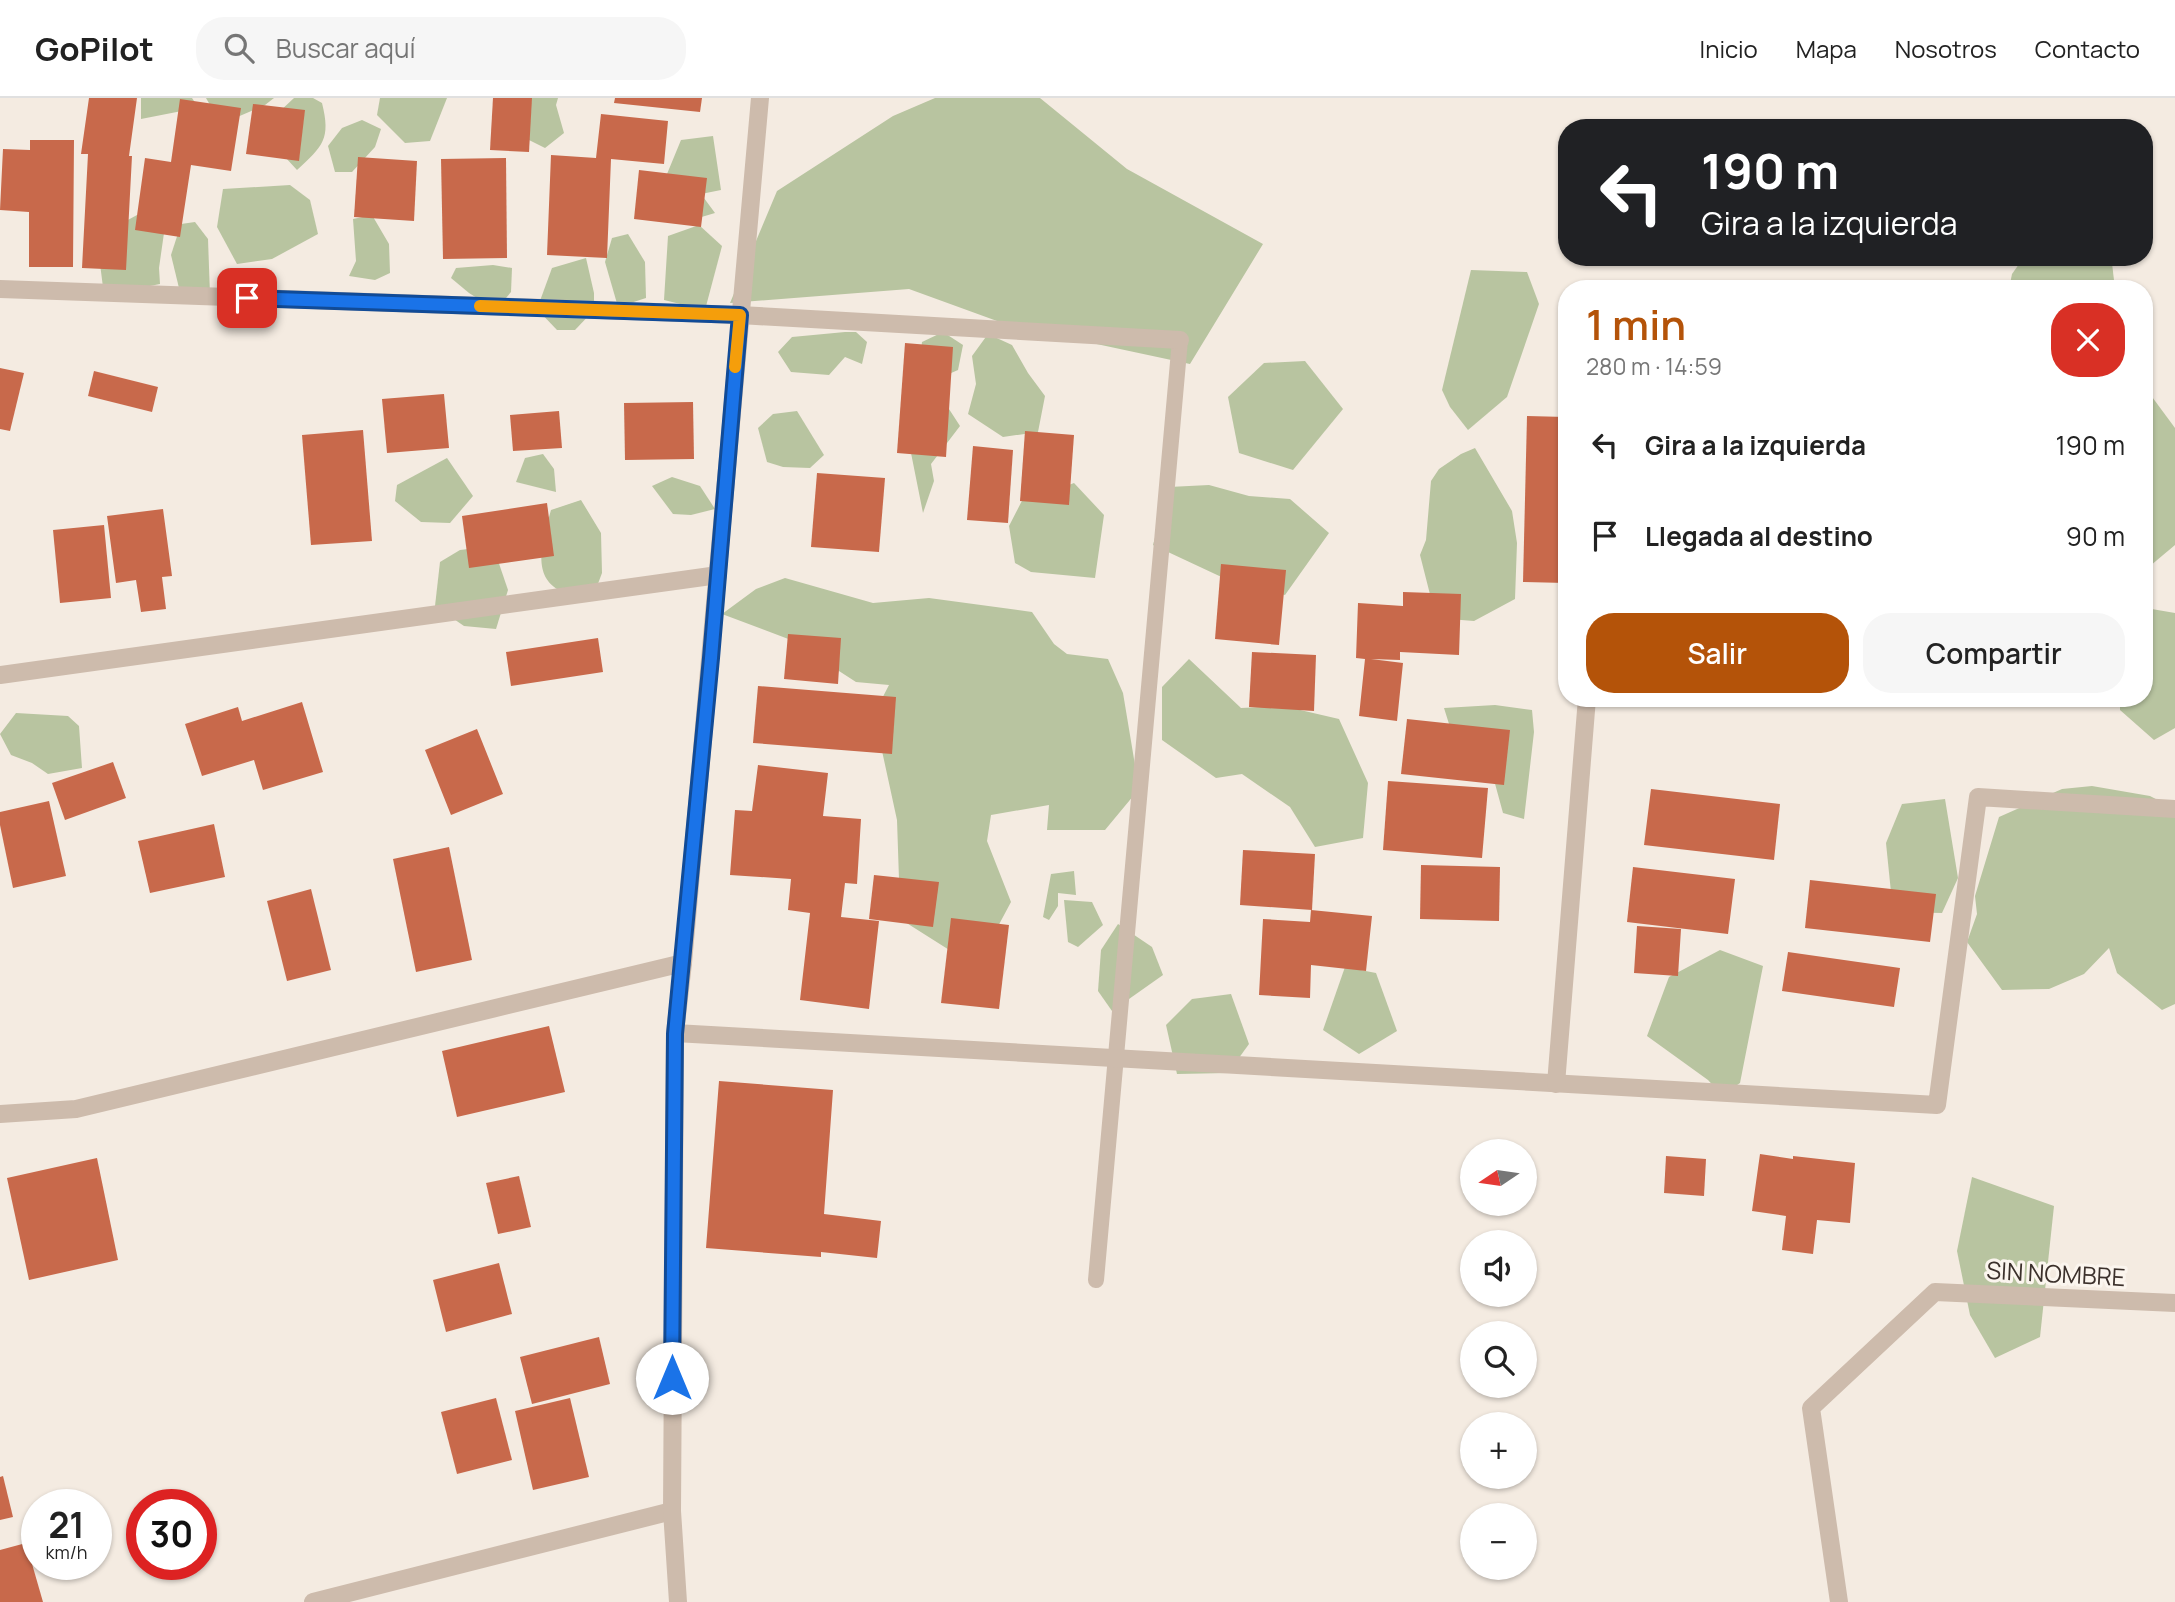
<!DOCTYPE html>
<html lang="es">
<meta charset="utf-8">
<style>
:root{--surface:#fff;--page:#f6f6f6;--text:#222;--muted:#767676;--line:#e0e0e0;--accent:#b45309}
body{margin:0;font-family:Manrope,sans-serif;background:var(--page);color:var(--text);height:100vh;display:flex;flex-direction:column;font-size:26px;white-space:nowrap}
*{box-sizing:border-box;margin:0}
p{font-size:23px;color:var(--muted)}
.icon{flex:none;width:38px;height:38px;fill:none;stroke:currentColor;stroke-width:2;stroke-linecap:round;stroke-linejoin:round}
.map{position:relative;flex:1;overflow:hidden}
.details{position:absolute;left:1558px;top:182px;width:595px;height:427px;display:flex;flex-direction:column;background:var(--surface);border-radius:28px;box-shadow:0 2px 5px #0004}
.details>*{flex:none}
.top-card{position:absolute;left:1558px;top:21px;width:595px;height:147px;border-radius:28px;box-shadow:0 2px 5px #0004;background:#202124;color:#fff;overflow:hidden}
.needle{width:46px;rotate:257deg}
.tools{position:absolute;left:1460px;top:1041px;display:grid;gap:14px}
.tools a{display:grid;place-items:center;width:77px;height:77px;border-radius:50%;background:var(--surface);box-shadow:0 2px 5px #0004;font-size:35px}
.speed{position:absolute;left:21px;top:1391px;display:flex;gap:14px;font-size:35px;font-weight:700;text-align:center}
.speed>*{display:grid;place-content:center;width:91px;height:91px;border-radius:50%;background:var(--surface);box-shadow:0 2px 5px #0004;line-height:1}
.speed small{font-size:18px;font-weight:400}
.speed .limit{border:10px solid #d22;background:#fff;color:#111}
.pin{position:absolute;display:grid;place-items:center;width:60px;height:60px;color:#fff;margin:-30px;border-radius:14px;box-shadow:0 4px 10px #0006}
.me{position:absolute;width:77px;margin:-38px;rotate:0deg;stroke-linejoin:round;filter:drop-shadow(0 0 5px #0008)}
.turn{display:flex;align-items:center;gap:24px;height:147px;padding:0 28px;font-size:32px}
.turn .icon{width:91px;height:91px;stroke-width:2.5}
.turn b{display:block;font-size:49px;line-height:60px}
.round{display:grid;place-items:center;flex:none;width:74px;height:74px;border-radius:28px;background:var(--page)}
.headline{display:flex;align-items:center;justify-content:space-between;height:119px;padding:0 28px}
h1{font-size:42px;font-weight:600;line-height:52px;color:var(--accent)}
.cta{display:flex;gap:14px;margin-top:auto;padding:14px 28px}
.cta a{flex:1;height:80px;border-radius:28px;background:var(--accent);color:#fff;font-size:28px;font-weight:600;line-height:80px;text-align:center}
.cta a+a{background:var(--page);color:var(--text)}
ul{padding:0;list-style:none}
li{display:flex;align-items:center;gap:21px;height:91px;padding:0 28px}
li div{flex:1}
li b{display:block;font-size:26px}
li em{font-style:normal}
header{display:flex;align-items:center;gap:42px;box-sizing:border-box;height:98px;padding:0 35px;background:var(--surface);border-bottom:2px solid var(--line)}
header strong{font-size:33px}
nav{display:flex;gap:38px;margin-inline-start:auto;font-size:24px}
.search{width:490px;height:63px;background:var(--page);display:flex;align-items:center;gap:18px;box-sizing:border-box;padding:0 24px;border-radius:28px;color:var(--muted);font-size:26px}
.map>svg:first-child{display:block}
.green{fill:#b8c4a0}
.building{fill:#c8694b}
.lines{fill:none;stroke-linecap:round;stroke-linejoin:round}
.service{stroke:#cdbbac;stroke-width:16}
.minor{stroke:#cdbbac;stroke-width:18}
.route-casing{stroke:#114b97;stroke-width:18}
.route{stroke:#1a73e8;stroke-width:12}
.slow{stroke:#f59e0b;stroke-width:12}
.labels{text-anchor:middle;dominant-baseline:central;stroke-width:6;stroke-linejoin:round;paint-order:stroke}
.street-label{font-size:24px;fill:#3b302b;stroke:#fbf5ee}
</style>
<header>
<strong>GoPilot</strong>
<div class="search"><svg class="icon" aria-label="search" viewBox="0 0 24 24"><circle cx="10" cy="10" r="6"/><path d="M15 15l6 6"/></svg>Buscar aquí</div>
<nav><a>Inicio</a><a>Mapa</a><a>Nosotros</a><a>Contacto</a></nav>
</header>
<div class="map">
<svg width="2175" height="1504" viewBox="0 0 2175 1504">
<rect width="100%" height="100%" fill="#f4ebe1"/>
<g class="green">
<polygon points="141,0 192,0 202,15 192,11 141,21"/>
<polygon points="206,0 274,0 265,7 221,26"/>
<path d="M294 0H313L322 5C331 41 323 48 297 72L275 48 278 15Z"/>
<polygon points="380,0 447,0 430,43 405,45 377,17"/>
<polygon points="516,0 558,0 556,7 564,35 545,50 523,39"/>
<polygon points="935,0 1040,0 1127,71 1263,146 1190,266 1008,227 909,191 730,205 777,93 893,18"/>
<polygon points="362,22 381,31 375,49 352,74 335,74 328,48 342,30"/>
<polygon points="713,38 721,92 701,96 715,115 678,126 662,102 667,76 681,42"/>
<polygon points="290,87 310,102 318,136 272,161 237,166 217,129 223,91"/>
<polygon points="137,117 165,128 159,170 160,186 104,197 99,158 115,129"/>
<polygon points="372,117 389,146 390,175 375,182 349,178 356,163 353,121"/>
<polygon points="195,124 208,141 210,197 179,190 171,157 181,126"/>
<polygon points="699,127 722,148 705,212 664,202 668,138"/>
<polygon points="628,136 645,164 646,200 618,209 605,164 612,140"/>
<polygon points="2024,159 2103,159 2112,165 2115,191 2009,191 2012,176"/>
<polygon points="586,160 594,195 594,212 575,232 557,232 537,211 552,170"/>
<polygon points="493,167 512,170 511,194 496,212 469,195 451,180 456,170"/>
<polygon points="1471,172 1527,174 1539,206 1507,299 1468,332 1450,309 1442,292"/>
<polygon points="845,234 856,234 867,244 862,266 845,259 829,277 791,274 778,254 792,239"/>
<polygon points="943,234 963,247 958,272 942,279 919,269 922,244"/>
<polygon points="988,236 1012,247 1028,275 1045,298 1038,334 1003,339 968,316 976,286 972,258"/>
<polygon points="1305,263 1343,311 1293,372 1239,355 1228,299 1264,265"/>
<polygon points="2144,288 2175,330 2175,447 2144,473"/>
<polygon points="936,291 960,328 931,366 934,383 923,415 910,350"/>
<polygon points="797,313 824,357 810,370 783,369 767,364 758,330 773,316"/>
<polygon points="1475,350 1512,413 1517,445 1515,501 1474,523 1436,520 1420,457 1426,442 1431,383 1439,371 1461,356"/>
<polygon points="543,356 554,371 556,394 516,384 525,360"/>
<polygon points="447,360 473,398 450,425 421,424 395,403 397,387"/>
<polygon points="672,379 700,388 715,411 691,417 673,416 652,388"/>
<polygon points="1074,385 1104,417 1095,480 1031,474 1015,465 1009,428 1026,395 1048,395"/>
<polygon points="1209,387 1249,398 1290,401 1329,435 1285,497 1230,483 1153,447 1169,389"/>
<path d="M581 402 601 435 602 475 593 499C579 502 573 499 561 493 529 478 544 438 551 412Z"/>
<polygon points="493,448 508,492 496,531 464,528 435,508 440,464 460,452"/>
<polygon points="785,480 873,505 929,500 1032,514 1054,546 1067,556 1108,561 1123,595 1139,691 1105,732 1047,732 1049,707 991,717 987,743 1011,804 988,847 954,855 905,824 900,811 897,722 874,616 889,587 856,584 791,542 722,516 756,491"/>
<polygon points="2146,510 2175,515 2175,630 2154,642 2120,612 2120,600 2144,600 2144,515"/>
<polygon points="1189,561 1241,610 1283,608 1339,621 1368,685 1363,740 1315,749 1290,709 1242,676 1216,680 1162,642 1162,589"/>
<polygon points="1495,607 1532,612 1534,634 1524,721 1503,715 1488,660 1455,645 1444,610"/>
<polygon points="16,615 68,618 79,628 82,670 48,676 32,665 11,657 0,636"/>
<polygon points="2092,688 2150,698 2175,711 2175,906 2162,912 2117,875 2109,850 2084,876 2049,891 2002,892 1967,844 1977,816 1975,798 1999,719 2062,691"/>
<polygon points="1945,701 1958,780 1942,815 1893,814 1886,745 1902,706"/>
<polygon points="1074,773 1076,797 1058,795 1058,808 1049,822 1043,819 1051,776"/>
<polygon points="1064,802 1092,804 1103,827 1078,849 1068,844"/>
<polygon points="1118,826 1152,849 1163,877 1112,913 1098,893 1101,852"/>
<polygon points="1720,852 1763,868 1740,985 1722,997 1708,982 1647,938 1669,879"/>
<polygon points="1345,869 1376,875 1397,933 1359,956 1323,932"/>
<polygon points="1231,896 1249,946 1228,975 1177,976 1166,927 1192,901"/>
<polygon points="1972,1079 2054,1108 2040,1239 1995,1260 1970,1217 1957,1153"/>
</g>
<g class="building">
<polygon points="89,0 137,0 129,58 132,58 126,172 82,170 88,56 81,56"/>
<polygon points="493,0 532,0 529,54 490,52"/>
<polygon points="615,0 702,0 700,14 614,5"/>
<polygon points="180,1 241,10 231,73 191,67 180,139 135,132 145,60 171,64"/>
<polygon points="253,6 305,12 299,63 246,56"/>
<polygon points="601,16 668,23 664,66 611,61 607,160 547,157 551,57 596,60"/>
<polygon points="30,42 74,42 73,169 29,169 29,114 0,112 3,51 30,52"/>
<polygon points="358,59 417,63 414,123 354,119"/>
<polygon points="506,60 507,160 443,161 441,61"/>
<polygon points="639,72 707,80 701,129 634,121"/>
<polygon points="905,245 953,249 946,359 897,355"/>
<polygon points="0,270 24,275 10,333 0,331"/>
<polygon points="94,273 158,289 152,314 88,298"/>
<polygon points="444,296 449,350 387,355 382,301"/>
<polygon points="693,304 694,361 625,362 624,305"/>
<polygon points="559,313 562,350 513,353 510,317"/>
<polygon points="1527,318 1566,319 1566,485 1523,484"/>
<polygon points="363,332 372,443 311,447 302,337"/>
<polygon points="1025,333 1074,337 1069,407 1020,403"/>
<polygon points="973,348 1013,352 1008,425 967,422"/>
<polygon points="817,375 885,380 879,454 811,449"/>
<polygon points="547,405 554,458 469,470 462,418"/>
<polygon points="163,411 172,478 162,479 166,511 141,514 136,482 116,485 107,418"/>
<polygon points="104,427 111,500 60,505 53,432"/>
<polygon points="1221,466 1286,472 1279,547 1215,541"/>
<polygon points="1403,494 1461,496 1459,557 1400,554 1400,562 1371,561 1403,565 1397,623 1359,618 1365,561 1356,560 1358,505 1403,508"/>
<polygon points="788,536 841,540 838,586 784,581"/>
<polygon points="598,540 603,574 511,588 506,554"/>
<polygon points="1252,554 1316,557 1314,613 1249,609"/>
<polygon points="758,588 896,599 892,656 753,645"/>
<polygon points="302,604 323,674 263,692 254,662 202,678 185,626 238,609 242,623"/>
<polygon points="1407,621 1510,632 1504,687 1401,676"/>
<polygon points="477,631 503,696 451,717 425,652"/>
<polygon points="113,664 126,700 65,722 52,685"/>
<polygon points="758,667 828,675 823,718 861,721 857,786 845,785 841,819 879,823 869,911 800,902 810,815 788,812 791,781 730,777 735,712 752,713"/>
<polygon points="1388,683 1488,690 1482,760 1383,752"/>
<polygon points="1651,691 1780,706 1774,762 1644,747"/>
<polygon points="49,703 66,778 13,790 0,727 0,714"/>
<polygon points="214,726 225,779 150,795 138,743"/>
<polygon points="449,749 472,862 416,874 393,761"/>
<polygon points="1243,752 1315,756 1312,812 1240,807"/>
<polygon points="1421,767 1500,769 1499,823 1420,821"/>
<polygon points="1633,769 1735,781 1728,836 1627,824"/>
<polygon points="874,777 939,784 933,829 869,821"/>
<polygon points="1810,782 1936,796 1930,844 1805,830"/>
<polygon points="311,791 331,872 287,883 267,803"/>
<polygon points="1311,812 1372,818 1366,873 1311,867 1310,900 1259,897 1263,821 1310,824"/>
<polygon points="951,820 1009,827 999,911 941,905"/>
<polygon points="1637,828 1681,831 1678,878 1634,875"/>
<polygon points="1788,854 1900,870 1894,909 1782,893"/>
<polygon points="549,928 565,994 457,1019 442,953"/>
<polygon points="719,983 833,992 824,1116 881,1123 877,1160 821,1154 821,1159 706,1150"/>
<polygon points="1760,1056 1793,1061 1793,1058 1855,1065 1850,1125 1817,1122 1813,1156 1782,1152 1786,1118 1752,1113"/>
<polygon points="1666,1058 1706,1061 1704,1098 1664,1095"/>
<polygon points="97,1060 118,1162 29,1182 7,1080"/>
<polygon points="519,1078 531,1129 498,1136 486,1085"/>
<polygon points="499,1165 512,1216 446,1234 433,1182"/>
<polygon points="599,1239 610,1286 532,1306 520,1259"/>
<polygon points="496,1300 512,1362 457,1376 441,1314"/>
<polygon points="570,1300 589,1379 533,1392 515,1313"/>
<polygon points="3,1378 13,1419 0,1422 0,1379"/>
<polygon points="26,1445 43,1504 0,1504 0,1452"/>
</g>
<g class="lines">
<polyline class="service" points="1096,1182 1180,242"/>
<g class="minor">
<polyline points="0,191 740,217 1180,242"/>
<polyline points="0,577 718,477"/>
<polyline points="675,935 1937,1007 1978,699 2175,711"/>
<polyline points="1556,986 1587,600"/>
<polyline points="0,1016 76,1011 683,865"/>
<polyline points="313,1504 672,1413"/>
<polyline points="678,1504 672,1413 675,935 683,865 760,0"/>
<polyline points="1839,1504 1811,1310 1935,1194 2175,1205"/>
</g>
</g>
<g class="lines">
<defs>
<polyline id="route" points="247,200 740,217 711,560 675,936 672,1280"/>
</defs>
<use href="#route" class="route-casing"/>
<use href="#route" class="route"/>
<polyline class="slow" points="480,208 740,217 735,269"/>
</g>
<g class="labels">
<g class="street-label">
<text transform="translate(2056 1175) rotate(3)">SIN NOMBRE</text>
</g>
</g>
</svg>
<div class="tools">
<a><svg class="needle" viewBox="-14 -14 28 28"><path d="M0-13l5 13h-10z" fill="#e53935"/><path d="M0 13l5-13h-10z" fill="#767676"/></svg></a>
<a><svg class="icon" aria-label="sound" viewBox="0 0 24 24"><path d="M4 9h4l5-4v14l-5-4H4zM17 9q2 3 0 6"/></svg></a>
<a><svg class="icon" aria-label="search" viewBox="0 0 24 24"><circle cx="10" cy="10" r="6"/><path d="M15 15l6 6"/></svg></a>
<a>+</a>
<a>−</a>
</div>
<div class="speed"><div>21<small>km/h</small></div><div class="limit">30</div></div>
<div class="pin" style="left:247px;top:200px;background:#d93025"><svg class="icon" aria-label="arrive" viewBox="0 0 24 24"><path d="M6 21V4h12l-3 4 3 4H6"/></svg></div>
<svg class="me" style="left:672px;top:1280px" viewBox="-20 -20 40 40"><circle r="19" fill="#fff"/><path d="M0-13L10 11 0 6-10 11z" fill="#1a73e8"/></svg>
<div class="top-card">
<div class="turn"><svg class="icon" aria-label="left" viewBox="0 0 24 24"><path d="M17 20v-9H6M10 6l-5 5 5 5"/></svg><div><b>190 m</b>Gira a la izquierda</div></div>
</div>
<section class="details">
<div class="headline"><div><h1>1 min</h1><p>280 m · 14:59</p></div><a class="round" style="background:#d93025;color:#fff"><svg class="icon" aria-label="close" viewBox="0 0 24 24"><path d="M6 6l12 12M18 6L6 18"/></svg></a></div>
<ul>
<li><svg class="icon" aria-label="left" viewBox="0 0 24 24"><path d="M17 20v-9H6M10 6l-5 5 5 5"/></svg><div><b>Gira a la izquierda</b></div><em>190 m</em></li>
<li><svg class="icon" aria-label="arrive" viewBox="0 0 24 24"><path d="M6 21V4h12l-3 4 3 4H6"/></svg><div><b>Llegada al destino</b></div><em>90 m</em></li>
</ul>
<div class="cta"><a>Salir</a><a>Compartir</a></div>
</section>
</div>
